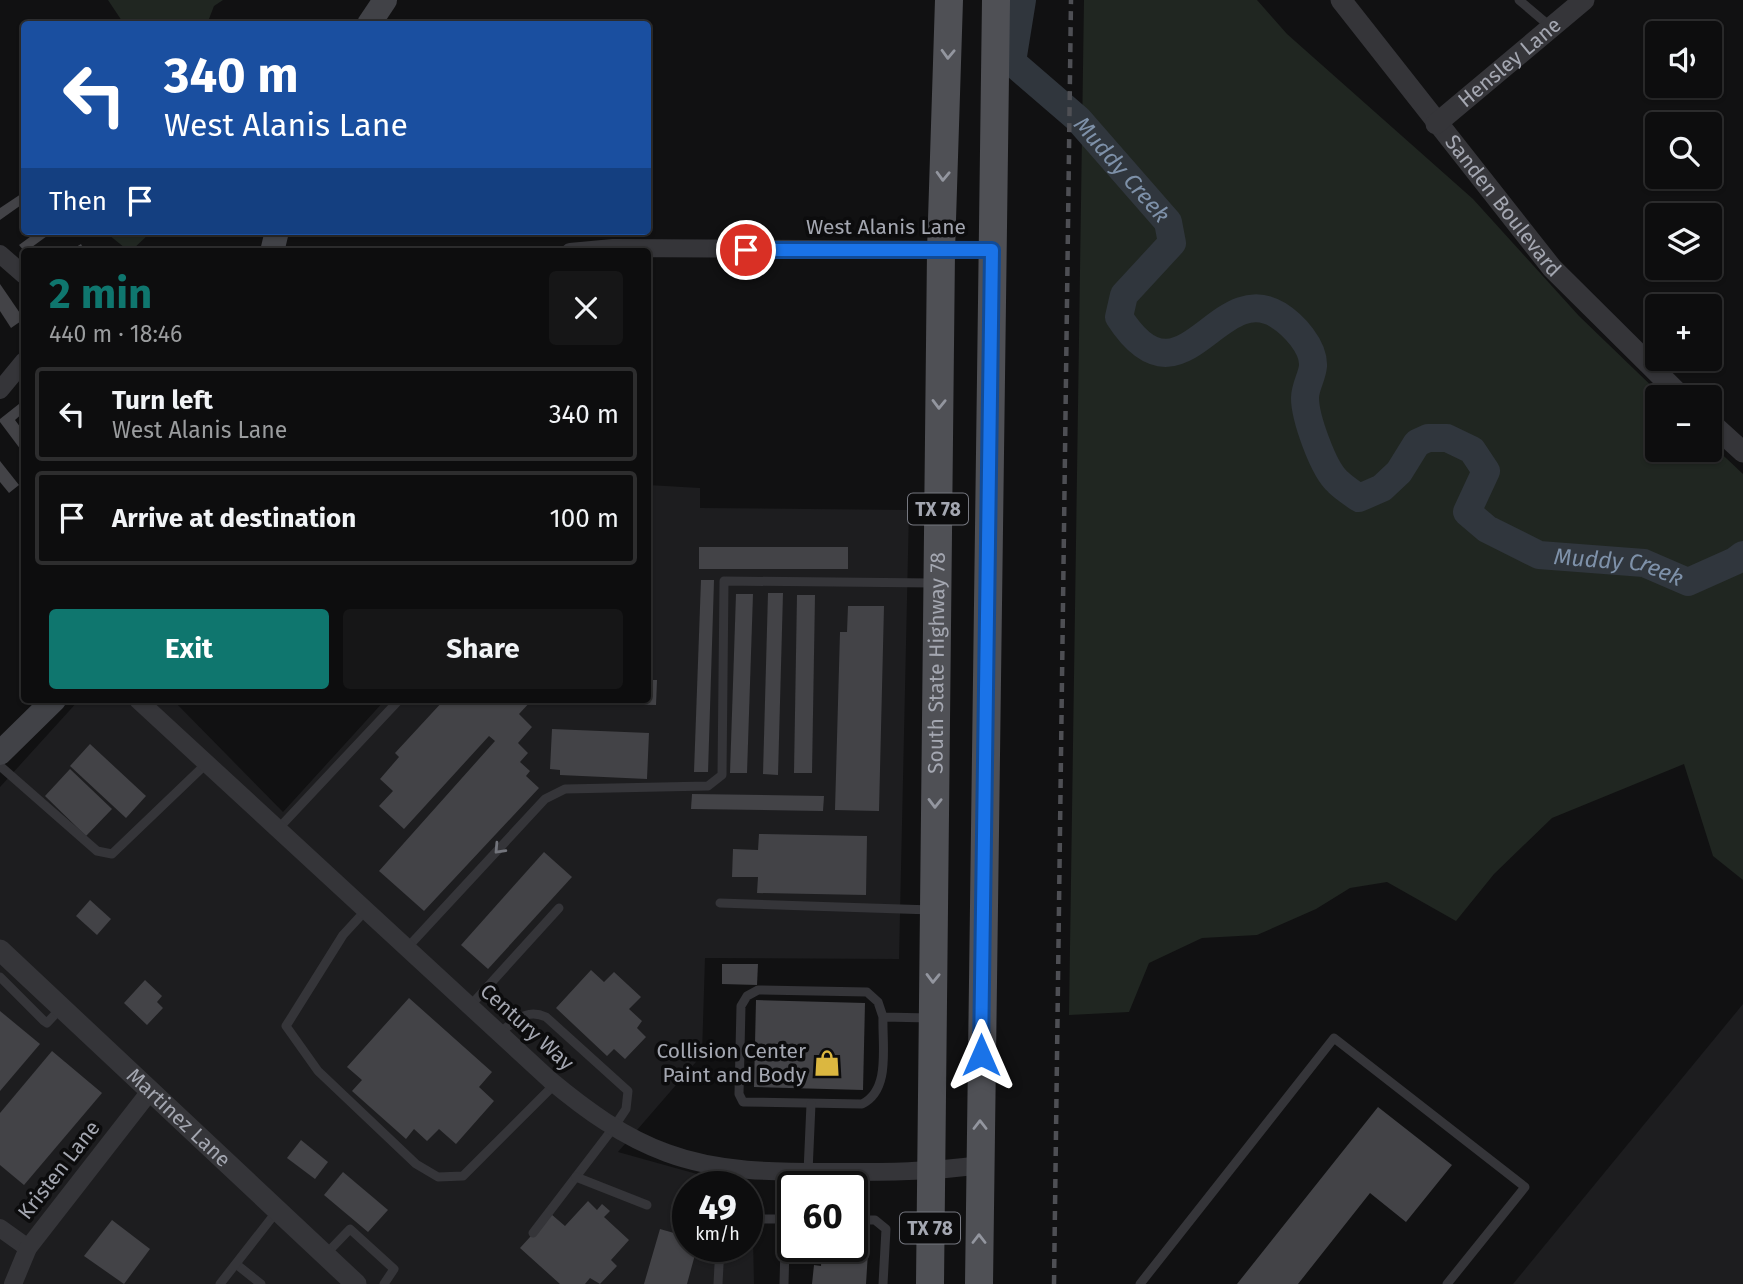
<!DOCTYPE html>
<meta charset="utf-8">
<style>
:root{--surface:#0d0d0e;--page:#161617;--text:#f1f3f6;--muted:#9a9c9e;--line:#2d2d2e;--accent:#0f766e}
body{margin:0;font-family:"Fira Sans",sans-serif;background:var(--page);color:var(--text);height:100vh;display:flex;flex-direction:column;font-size:26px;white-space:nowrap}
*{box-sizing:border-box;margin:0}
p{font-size:23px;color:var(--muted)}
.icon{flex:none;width:38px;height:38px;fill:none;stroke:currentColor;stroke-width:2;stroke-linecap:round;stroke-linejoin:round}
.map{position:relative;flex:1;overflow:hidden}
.side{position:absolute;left:21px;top:248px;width:630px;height:455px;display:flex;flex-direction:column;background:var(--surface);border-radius:7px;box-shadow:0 2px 5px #0004,0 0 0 2px var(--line)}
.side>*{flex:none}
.guide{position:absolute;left:21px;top:21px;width:630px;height:214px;border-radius:7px;box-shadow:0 2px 5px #0004,0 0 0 2px var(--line);background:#1a4fa0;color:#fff;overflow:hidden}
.buttons{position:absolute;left:1645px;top:21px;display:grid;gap:14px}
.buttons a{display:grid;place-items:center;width:77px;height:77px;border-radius:7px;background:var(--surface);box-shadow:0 2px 5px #0004,0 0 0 2px var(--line);font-size:35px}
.speed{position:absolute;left:672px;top:1171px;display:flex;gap:14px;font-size:35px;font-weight:700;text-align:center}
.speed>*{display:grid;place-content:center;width:91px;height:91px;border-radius:50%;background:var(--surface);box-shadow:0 2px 5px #0004,0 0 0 2px var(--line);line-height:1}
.speed small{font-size:18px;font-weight:400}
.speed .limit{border:4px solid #111;border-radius:10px;background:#fff;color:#111}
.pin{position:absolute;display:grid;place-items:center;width:60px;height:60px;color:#fff;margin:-30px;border:4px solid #fff;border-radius:50%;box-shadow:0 2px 7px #0007}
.me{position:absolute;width:77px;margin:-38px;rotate:0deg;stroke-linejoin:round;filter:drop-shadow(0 0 5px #0008)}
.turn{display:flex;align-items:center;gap:24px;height:147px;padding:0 28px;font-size:32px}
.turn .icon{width:91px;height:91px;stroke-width:2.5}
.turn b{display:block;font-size:49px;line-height:60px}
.then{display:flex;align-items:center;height:66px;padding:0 28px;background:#0003;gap:14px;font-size:26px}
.round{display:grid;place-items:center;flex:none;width:74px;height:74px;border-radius:7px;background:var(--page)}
.head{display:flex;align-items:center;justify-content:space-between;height:119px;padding:0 28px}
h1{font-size:42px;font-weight:700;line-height:52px;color:var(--accent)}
.primary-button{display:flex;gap:14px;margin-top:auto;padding:14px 28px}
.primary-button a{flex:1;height:80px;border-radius:7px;background:var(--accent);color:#fff;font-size:28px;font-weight:700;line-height:80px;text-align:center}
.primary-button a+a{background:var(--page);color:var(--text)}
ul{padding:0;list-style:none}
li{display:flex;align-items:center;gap:21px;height:94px;margin:0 14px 10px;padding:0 14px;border:4px solid var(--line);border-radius:7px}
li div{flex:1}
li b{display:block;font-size:26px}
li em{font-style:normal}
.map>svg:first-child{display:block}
.built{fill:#1d1d1f}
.green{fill:#202621}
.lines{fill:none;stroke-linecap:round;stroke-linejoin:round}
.river{stroke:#30363d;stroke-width:28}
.building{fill:#434347}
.service{stroke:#353539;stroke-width:9}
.minor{stroke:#353539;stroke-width:18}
.tertiary{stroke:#353539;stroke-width:21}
.secondary{stroke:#414247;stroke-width:24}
.primary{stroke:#4f5055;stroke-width:28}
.rail{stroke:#4e4f54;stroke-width:4.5;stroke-dasharray:9 7;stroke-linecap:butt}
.oneway{stroke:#93969f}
.oneway2{stroke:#72747b}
.route-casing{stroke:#114b97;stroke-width:18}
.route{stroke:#1a73e8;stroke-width:12}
.labels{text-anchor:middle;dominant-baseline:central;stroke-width:7;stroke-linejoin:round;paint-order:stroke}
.shield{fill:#0c0c0d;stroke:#767880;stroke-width:2}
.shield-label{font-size:19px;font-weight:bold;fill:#a4a7b1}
.street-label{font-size:21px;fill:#a4a7b1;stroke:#0c0c0d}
.poi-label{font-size:21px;fill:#a4a7b1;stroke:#0c0c0d;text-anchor:end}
.water-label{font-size:23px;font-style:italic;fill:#7e91a9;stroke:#0c0c0d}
</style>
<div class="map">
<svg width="1743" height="1284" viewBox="0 0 1743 1284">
<rect width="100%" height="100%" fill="#111112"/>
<g class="built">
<polygon points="648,485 700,488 700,508 909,510 899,959 705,958 702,1055 618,1152 740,1186 688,1186 688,1246 747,1246 747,1188 752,1189 754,1284 0,1284 0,787 79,700 173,700 283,812 385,700 648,700"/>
<polygon points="1743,1004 1743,1284 1513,1284"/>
</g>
<g class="green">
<polygon points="108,0 223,0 214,6 207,24 124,24"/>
<polygon points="1084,0 1257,0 1287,34 1473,199 1579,316 1663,397 1657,397 1657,450 1710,450 1710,443 1743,474 1743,880 1713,856 1684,764 1552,818 1494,874 1456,921 1387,882 1350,888 1316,909 1257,935 1202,938 1149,963 1129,1012 1069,1015"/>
<polygon points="104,231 152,231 130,252"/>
</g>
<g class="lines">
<path class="river" id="s1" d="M1022 0 1012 62 1078 119 1168 222 1172 243 1124 295 1119 317C1182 415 1217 277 1278 315 1294 325 1314 347 1313 366 1312 377 1305 387 1305 398 1305 417 1323 469 1338 482 1344 488 1352 493 1359 498L1382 488 1399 472 1417 443 1428 438H1447L1472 450 1486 471 1467 512 1487 529 1539 555 1644 563 1688 582 1735 561 1743 555"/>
</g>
<g class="building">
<polygon points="24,192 24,203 0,220 0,208"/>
<polygon points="38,231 54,231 25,252 19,245"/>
<polygon points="81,244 85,252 68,252"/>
<polygon points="0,284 24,319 11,328 0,311"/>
<polygon points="24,400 24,412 15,420 24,432 24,454 0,422 0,419"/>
<polygon points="0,461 19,485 9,493 0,482"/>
<rect x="699" y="547" width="149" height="22"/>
<polygon points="701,580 714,580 708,772 694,772"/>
<polygon points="768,593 783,593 778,775 763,774"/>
<polygon points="736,594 753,594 747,773 730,773"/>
<polygon points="797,595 815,595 812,773 794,773"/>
<polygon points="848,606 884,606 879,811 835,810 840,632 847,632"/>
<polygon points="648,680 657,680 656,705 549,703 549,700 648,700"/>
<polygon points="444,700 532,700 519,714 532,727 518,743 528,753 520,762 530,771 526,776 539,788 424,911 379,871 495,741 489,736 404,829 379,806 393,791 380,779 399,757 395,753"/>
<polygon points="552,729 649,733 647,779 560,775 560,770 550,769"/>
<polygon points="90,744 146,796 126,818 70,766"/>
<polygon points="70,769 112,809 86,836 45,796"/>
<polygon points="692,794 824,796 823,811 691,809"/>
<polygon points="759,834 867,836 866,895 757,893 758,877 732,877 733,849 758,850"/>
<polygon points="544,852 572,877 488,969 461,945"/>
<polygon points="90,900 111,919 97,935 76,916"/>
<polygon points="722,964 758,964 757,985 722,984"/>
<polygon points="591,970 604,982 614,972 641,997 629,1009 642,1021 637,1028 646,1037 625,1059 614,1049 607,1056 556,1008"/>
<polygon points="145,980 162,996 157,1002 163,1008 147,1025 124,1003"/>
<polygon points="409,998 492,1072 479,1087 494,1101 456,1144 439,1129 427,1141 414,1129 406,1139 352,1091 362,1080 347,1067"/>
<polygon points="756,1000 865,1003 863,1090 754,1087"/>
<polygon points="0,1011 40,1044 0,1091"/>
<polygon points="52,1051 102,1093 24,1185 0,1165 0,1113"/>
<polygon points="1378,1107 1452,1165 1406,1222 1370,1193 1298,1284 1237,1284"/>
<polygon points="301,1140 328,1162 315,1179 287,1158"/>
<polygon points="343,1172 388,1210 368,1232 324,1195"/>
<polygon points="588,1201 597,1210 602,1204 610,1211 604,1217 629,1240 611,1260 617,1266 600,1284 590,1278 585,1284 560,1284 520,1248 551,1214 565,1226"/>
<polygon points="112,1220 150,1249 124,1284 84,1256"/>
<polygon points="660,1229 688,1237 688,1246 702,1246 700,1252 696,1251 687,1284 644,1284"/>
<polygon points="822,1249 868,1252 866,1284 812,1284 814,1265 821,1266"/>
</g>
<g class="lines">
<g class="service">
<polyline points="1519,0 1552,28"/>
<polyline points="0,766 97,851 112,854 207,763"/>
<polyline points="278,829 399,700"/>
<polyline points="720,903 932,910"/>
<polyline points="366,910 343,935 286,1026 318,1071 416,1164 438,1177 463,1176 555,1084"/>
<polyline points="407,948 545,799 565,789 708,786 722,775 724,581 933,583"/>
<polyline points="0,977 44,1021 47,1023 60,1009"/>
<polyline points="470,1006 559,908"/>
<path d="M883 1017 878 1002 867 992 758 990 747 996 741 1006 739 1094 743 1102 862 1104C891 1090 882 1046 883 1017L930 1018"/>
<path d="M499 1033C516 1021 526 1008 546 1017L628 1091 626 1109 614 1127 533 1233"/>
<polyline points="808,1172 811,1104"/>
<polyline points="576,1177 647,1205"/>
<polyline points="725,1186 726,1167"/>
<polyline points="676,1206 688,1210"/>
<polyline points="747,1219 793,1219"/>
<polyline points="852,1220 875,1220 886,1229 883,1284"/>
<polyline points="325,1255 350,1229 394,1269 384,1284"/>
<polyline points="236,1264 261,1284"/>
<polyline points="220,1284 277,1211"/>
<polyline points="718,1284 720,1246"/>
<polyline points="784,1284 787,1172"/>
<polyline points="1140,1284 1334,1038 1525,1187 1447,1284"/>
</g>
<g class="minor">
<polyline points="570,252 613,248 992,250"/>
<polyline points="0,254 24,275"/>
<polyline points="0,390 24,361"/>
<path d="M138 700 550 1080C586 1110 623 1137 667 1153 721 1173 780 1172 836 1172 885 1172 932 1172 980 1165"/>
<polyline points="0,1228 28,1248"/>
<polyline points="13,1284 28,1248 151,1090"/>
</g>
<g class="tertiary">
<path id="s2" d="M1341 0 1552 268 1682 397"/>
<path id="s3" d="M1436 124 1584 0"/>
<polyline points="1710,422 1743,452"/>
<path id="s4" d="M0 950 356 1284"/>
</g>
<g class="secondary">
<polyline points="369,24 385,0"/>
<polyline points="272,252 277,231"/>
<polyline points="0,753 54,700"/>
</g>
<g class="primary">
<path id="s5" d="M930 1284 941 251 949 0"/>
<polyline points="979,1284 996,0"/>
</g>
<polyline class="rail" points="1054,1284 1071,0"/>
</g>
<defs><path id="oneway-chevron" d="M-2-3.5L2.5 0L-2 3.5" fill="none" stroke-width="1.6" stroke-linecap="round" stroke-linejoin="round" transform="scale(1.75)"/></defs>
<g class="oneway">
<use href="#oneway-chevron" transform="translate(948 54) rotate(92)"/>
<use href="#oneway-chevron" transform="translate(943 176) rotate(92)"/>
<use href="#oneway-chevron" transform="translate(939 404) rotate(91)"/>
<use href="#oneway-chevron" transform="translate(935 803) rotate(91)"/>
<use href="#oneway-chevron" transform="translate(933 978) rotate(91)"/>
<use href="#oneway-chevron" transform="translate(980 1125) rotate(-90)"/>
<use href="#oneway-chevron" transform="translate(979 1239) rotate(-90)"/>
</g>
<use class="oneway2" href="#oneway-chevron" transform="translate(499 849) rotate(133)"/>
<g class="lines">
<defs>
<polyline id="route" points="746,250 992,250 981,1055"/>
</defs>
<use href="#route" class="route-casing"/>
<use href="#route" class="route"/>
</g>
<defs>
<symbol id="shop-bare" viewBox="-9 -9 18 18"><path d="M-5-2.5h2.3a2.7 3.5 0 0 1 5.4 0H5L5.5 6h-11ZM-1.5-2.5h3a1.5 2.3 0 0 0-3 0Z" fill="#dbb740" stroke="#0c0c0d" stroke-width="2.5" paint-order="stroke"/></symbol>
</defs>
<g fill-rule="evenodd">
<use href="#shop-bare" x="808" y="1044" width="38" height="38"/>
</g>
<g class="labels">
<g class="shield">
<rect x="908" y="493.5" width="60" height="31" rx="5"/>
<rect x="900" y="1212.5" width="60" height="31" rx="5"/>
</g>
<g class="shield-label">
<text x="938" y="509">TX 78</text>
<text x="930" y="1228">TX 78</text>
</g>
<g class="street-label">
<text stroke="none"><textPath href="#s3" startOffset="96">Hensley Lane</textPath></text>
<text stroke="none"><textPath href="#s2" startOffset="262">Sanden Boulevard</textPath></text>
<text x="886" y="227">West Alanis Lane</text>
<text stroke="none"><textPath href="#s5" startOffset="621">South State Highway 78</textPath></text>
<text transform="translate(527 1027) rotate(42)">Century Way</text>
<text stroke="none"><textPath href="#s4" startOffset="245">Martinez Lane</textPath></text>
<text transform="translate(59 1170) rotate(-52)">Kristen Lane</text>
</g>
<g class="poi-label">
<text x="806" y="1051">Collision Center<tspan x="806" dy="24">Paint and Body</tspan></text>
</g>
<g class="water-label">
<text stroke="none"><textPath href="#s1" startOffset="217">Muddy Creek</textPath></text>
<text stroke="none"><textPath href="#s1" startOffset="1181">Muddy Creek</textPath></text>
</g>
</g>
</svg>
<div class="buttons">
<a><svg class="icon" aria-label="sound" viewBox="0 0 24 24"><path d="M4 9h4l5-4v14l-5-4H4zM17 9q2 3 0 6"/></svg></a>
<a><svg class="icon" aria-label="search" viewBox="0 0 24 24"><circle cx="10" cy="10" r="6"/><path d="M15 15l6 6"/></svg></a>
<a><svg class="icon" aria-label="layers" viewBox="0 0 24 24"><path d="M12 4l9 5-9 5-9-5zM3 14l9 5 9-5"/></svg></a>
<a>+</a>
<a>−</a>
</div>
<div class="speed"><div>49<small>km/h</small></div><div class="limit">60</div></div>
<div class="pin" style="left:746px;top:250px;background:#d93025"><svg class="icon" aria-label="arrive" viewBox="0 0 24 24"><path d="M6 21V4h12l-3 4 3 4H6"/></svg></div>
<svg class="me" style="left:981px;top:1055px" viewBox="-20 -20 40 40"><path d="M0-17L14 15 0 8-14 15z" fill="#1a73e8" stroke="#fff" stroke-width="4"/></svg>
<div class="guide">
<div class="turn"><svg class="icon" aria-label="left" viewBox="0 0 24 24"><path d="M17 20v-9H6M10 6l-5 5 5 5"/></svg><div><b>340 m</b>West Alanis Lane</div></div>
<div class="then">Then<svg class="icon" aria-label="arrive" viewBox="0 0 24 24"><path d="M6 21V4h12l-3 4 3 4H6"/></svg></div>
</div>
<section class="side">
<div class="head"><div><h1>2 min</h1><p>440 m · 18:46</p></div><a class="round"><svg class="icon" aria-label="close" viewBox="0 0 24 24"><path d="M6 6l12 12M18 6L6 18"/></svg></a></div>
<ul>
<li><svg class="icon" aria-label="left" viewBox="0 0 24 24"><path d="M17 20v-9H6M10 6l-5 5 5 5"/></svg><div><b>Turn left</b><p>West Alanis Lane</p></div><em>340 m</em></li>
<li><svg class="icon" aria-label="arrive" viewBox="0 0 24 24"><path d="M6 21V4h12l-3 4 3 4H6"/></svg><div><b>Arrive at destination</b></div><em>100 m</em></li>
</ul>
<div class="primary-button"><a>Exit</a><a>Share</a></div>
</section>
</div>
